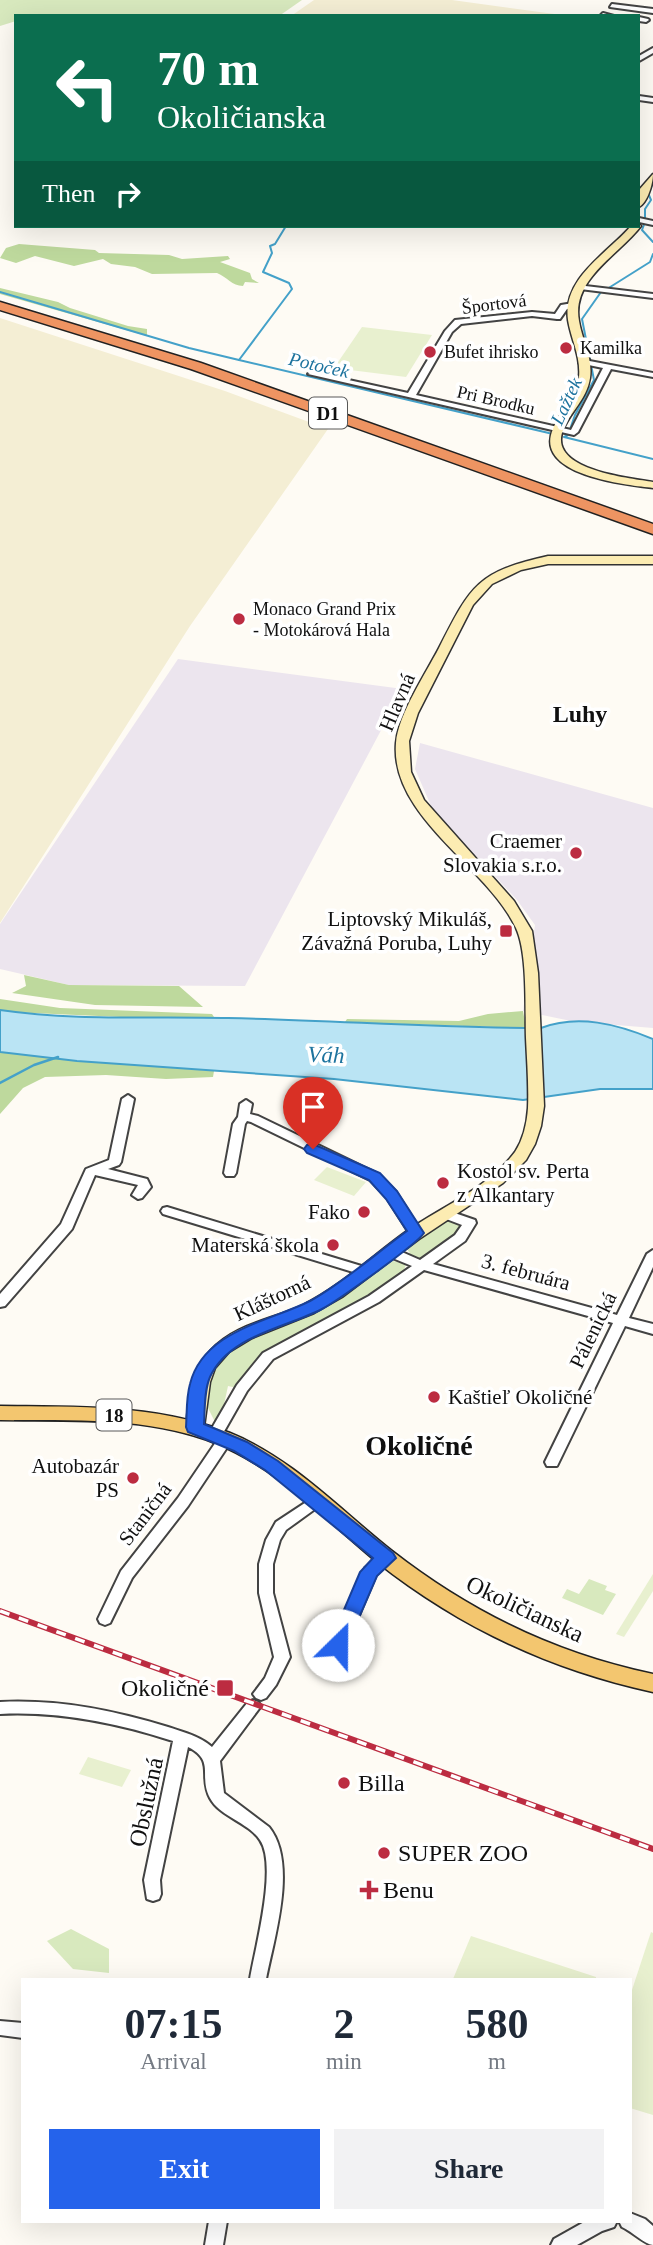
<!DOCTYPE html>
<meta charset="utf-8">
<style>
:root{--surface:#fff;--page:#f2f2f3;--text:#1f2937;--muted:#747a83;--accent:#2563eb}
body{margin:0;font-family:"Times New Roman",serif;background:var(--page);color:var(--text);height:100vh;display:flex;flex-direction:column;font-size:26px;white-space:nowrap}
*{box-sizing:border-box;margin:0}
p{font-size:23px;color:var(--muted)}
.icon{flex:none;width:38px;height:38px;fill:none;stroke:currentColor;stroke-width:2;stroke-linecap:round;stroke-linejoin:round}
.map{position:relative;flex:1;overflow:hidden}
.side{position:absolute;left:21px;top:1978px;width:611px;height:245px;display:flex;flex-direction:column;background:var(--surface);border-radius:0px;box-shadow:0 7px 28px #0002}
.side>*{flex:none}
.banner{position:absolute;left:14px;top:14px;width:626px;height:214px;border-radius:0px;box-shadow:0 7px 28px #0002;background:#0b6e4f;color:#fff;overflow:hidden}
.pin{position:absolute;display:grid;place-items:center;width:60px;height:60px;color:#fff;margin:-72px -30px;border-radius:50% 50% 50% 0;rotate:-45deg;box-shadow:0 0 7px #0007}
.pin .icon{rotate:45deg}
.me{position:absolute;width:77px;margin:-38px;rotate:23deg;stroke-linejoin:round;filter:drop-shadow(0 0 5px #0008)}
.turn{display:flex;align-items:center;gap:24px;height:147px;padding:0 28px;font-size:32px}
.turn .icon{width:91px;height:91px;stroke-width:2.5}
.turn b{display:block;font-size:49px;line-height:60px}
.then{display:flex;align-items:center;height:66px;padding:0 28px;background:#0003;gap:14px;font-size:26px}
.eta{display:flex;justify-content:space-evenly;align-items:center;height:119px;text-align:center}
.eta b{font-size:42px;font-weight:600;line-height:49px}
.action{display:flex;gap:14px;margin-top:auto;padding:14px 28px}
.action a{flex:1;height:80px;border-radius:0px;background:var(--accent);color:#fff;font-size:28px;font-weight:600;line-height:80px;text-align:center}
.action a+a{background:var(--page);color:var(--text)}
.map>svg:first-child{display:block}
.industrial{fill:#ece5ee}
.farmland{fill:#f4eed4}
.green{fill:#d8e9be}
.forest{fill:#bed99d}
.pitch{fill:#e8f0cf}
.water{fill:#bae4f4;stroke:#44a1c9;stroke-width:2}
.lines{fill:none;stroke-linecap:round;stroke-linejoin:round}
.stream-far1{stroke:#44a1c9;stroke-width:2}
.stream{stroke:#44a1c9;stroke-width:2.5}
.street-casing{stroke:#434343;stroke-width:4}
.secondary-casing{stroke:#323232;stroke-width:3}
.primary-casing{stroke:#212121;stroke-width:3}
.highway-casing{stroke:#212121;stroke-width:3}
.street{fill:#fff;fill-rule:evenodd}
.secondary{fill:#fcecb2;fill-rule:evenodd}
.primary{fill:#f3c66f;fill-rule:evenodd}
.highway{fill:#ee9462;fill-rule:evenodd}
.rail-casing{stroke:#bc2c41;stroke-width:6}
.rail{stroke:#fff;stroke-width:3.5;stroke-dasharray:10;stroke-linecap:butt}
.route{fill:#2563eb;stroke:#184099;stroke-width:2}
.poi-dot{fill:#bc2c41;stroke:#fff;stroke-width:2.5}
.labels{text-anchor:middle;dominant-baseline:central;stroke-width:7;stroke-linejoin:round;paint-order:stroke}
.far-street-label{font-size:18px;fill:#101010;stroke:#fff}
.far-poi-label{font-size:18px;fill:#101010;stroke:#fff;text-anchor:start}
.far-water-label{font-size:19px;font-style:italic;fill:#1d739e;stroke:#fff}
.shield{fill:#fff;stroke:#585858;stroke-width:2}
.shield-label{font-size:19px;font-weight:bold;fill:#101010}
.street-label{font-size:21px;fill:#101010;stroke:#fff}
.poi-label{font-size:21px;fill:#101010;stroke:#fff;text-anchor:end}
.water-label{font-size:23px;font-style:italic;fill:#1d739e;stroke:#fff}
.quarter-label{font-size:24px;font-weight:bold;fill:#101010;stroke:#fff}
.near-street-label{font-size:24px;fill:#101010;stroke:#fff}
.near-poi-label{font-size:24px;fill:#101010;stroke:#fff;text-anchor:start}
.district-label{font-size:28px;font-weight:bold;fill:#101010;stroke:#fff}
</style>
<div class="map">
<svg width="653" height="2245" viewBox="0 0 653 2245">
<rect width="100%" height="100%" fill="#fefbf4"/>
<g class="industrial">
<polygon points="178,659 403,689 245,986 69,985 0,969 0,924"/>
<polygon points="420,743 653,808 653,1028 604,1024 571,1029 571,1021 523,1011 535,925 517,900 432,808 415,769"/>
</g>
<g class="farmland">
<polygon points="314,0 452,0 562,15 291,16"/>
<polygon points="0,318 225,391 328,429 190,626 0,923"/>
</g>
<g class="green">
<polygon points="0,0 302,0 279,16 16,16 16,21 0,26"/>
<polygon points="446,1219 465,1223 462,1232 422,1260 411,1255 407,1249 409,1245"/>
<path d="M389 1260 406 1264 403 1273 368 1299 269 1349 256 1359 237 1388 228 1386 222 1414 215 1422 205 1402C213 1371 211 1366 237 1345Z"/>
<polygon points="589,1579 607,1586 605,1590 616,1594 603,1615 562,1598 567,1589 579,1594"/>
<polygon points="71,1929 109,1949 109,1973 73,1969 47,1941"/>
</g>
<g class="forest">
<path d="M19 244 95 250 99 253 169 255 182 259 228 256 230 259 220 262 250 273 252 279 259 283 245 282 243 286C232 286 227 277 217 273L152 274 135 267 111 264 103 259 74 266 35 256 16 263 0 258 6 248Z"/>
<polygon points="0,288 58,302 70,308 128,326 147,329 147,336 0,294"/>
<polygon points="24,975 69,985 179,986 203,1007 95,1005 12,993 26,986"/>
<polygon points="0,999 60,1008 212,1014 214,1017 143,1018 10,1012 0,1010"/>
<polygon points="523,1011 526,1028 345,1022 347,1019 459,1021 488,1014"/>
<polygon points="0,1052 77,1061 214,1071 213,1077 166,1079 106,1075 45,1077 23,1088 0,1114"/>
</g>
<g class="pitch">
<polygon points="362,327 432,335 406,377 334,368"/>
<polygon points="327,1167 366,1182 354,1196 314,1180"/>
<polygon points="653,1574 653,1591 624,1637 616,1634"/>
<polygon points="88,1757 131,1770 122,1787 79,1774"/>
<polygon points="651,1932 653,1933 653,2115 630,2108 630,1996"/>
<polygon points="471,1936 596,1977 596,1978 453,1979"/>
</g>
<path class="water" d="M0 1010C75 1021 152 1016 228 1018 332 1020 436 1028 541 1028 578 1014 617 1024 653 1039V1089H600L523 1100 334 1079 77 1061 0 1052Z"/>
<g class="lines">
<g class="stream-far1">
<polyline points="645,219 645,209 651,200 648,193 653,183"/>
<polyline points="645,222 642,230 653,242"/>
<polyline points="286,226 275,244 270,246 272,253 263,272 289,283 292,289 239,360 553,434"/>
<polyline points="607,289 650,262 653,254"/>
<polyline points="0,292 189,348 239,360"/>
<polyline points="601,292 582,319 594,380 575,415 568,435 564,437 653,459"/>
</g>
<polyline class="stream" points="0,1083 34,1065 58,1057"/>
<defs>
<g id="street">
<polygon points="612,4 653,9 653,13 610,7"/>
<polygon points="603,13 614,16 600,16"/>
<polygon points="639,17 648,19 649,20 646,22 639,21"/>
<polygon points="653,48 653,53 639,61 639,56"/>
<polygon points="639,96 653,98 653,102 639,100"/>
<polygon points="639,218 653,221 653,225 639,222"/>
<polygon points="577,285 653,294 653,298 580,289 577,289"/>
<polygon points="573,303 577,305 576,307 567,309 560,319 557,319 532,316 461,324 452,332 416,395 571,430 603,368 579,363 579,359 653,373 653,377 611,369 578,432 574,435 308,374 312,372 408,393 445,331 455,320 532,312 555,314 561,305"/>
<polygon points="128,1095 134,1099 121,1162 119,1165 108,1169 147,1179 151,1187 142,1198 138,1199 132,1195 138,1185 95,1175 72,1229 5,1306 0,1307 0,1294 61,1224 86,1169 109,1160 122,1099"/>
<polygon points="246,1100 252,1104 250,1114 258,1116 378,1174 396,1192 422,1233 421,1236 411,1236 387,1198 370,1180 251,1122 247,1121 245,1124 236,1173 234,1176 226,1176 224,1173 233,1124 238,1117 240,1104"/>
<polygon points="167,1207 368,1268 370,1271 363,1275 163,1214 161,1211 163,1208"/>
<polygon points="446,1210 475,1220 476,1223 465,1241 433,1264 617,1315 647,1254 653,1250 653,1267 629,1318 653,1324 653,1334 625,1326 557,1466 547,1466 545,1462 613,1323 424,1270 379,1302 273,1359 247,1391 222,1435 230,1435 232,1439 230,1443 188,1506 132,1578 110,1623 105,1625 100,1623 98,1619 121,1571 178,1498 218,1439 210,1439 208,1435 237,1385 263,1353 369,1296 412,1266 385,1255 384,1252 385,1249 395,1249 420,1260 455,1235 462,1225 441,1217 440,1214"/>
<polygon points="317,1495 322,1496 324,1500 322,1504 286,1530 280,1540 273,1564 273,1593 290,1657 276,1685 266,1698 261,1700 256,1698 253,1694 265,1678 274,1657 259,1593 259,1564 266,1540 276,1522"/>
<polygon points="386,1553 391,1554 393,1558 376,1575 337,1667 334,1671 329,1673 324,1671 321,1667 365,1568 381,1554"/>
<path d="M253 1700 258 1702 261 1706 258 1710 220 1761 224 1793 269 1827C298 1863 274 1938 266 1979H250C255 1948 278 1866 260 1840 248 1822 220 1817 210 1798 198 1776 216 1761 188 1747L160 1880 161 1894 159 1899 153 1901 147 1899 144 1880 173 1741C117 1723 60 1711 0 1714V1702C58 1699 113 1710 168 1727 183 1732 200 1736 212 1747L248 1702Z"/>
<polygon points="0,2021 23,2023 23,2038 0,2035"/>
<path d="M630 2213 645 2219 653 2226V2245C644 2244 633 2232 622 2227L619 2221H630Z"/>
<polygon points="209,2221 227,2221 223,2245 205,2245"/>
<polygon points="586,2221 617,2221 614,2227 602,2231 577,2245 551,2245 554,2239"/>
</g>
<g id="secondary">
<path d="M653 174C653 184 647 203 639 207V190Z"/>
<path d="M639 224 641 226C619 255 571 279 579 321 582 340 593 358 590 378 587 399 570 412 563 430 547 470 629 478 653 482V488C625 485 533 475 553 429 560 411 577 398 579 377 581 357 571 339 568 320 562 278 608 253 631 226Z"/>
<path d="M548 556H653V564H548L521 570 492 584 473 605 418 713 409 741 411 772 424 800 514 901 532 931 538 973 544 1106 541 1126 535 1144 526 1160 503 1183 419 1239 342 1297 314 1313 252 1338 229 1352 215 1368 210 1382 204 1427 201 1431H189L186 1427C189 1399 190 1372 210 1351 234 1324 271 1320 303 1305 341 1286 372 1256 407 1231 443 1206 488 1188 515 1152 523 1140 527 1123 528 1108 529 1085 527 1061 526 1038 525 1010 528 953 516 928 487 866 390 817 396 743 398 715 426 673 439 648 471 585 477 572 548 556Z"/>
</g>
<path id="primary" d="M0 1406C78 1407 156 1404 230 1433 292 1458 340 1510 392 1551 470 1612 556 1654 653 1674V1692C551 1670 459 1627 377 1562 326 1520 278 1468 215 1443 147 1416 72 1421 0 1420Z"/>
<polygon id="highway" points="0,302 201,363 653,524 653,534 191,369 0,310"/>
</defs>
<use href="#street" class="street-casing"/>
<use href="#secondary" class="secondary-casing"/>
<use href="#primary" class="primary-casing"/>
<use href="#highway" class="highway-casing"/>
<use href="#street" class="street"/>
<use href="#secondary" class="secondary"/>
<use href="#primary" class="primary"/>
<use href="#highway" class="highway"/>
<defs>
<polyline id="rail" points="0,1611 653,1849"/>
</defs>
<use href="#rail" class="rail-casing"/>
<use href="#rail" class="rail"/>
</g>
<path class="route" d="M313 1144 380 1173 397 1191 424 1233C416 1245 337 1301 322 1309 286 1328 229 1335 210 1377 204 1391 205 1409 204 1424L247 1442 278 1461 393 1553 396 1558 377 1576 345 1650 338 1653 332 1650 329 1645 360 1572 373 1558 265 1470 234 1451 188 1432 186 1427C187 1413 186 1398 190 1384 203 1331 268 1322 310 1301 340 1285 378 1252 407 1231L386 1199 369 1180 307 1153 304 1149 307 1145Z"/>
<g class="poi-dot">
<circle cx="566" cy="348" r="7"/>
<circle cx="430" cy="352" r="7"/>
<circle cx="239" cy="619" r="7"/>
<circle cx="576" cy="853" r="7"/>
<rect x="499" y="924" width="14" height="14" rx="3.5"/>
<circle cx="443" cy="1183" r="7"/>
<circle cx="364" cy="1212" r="7"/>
<circle cx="333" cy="1245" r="7"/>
<circle cx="434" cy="1397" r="7"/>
<circle cx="133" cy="1478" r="7"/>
<rect x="216" y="1679" width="18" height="18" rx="3.5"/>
<circle cx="344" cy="1783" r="7"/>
<circle cx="384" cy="1853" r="7"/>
<path d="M365.5 1879.5h7v7h7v7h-7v7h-7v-7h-7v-7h7z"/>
</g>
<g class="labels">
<g class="far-street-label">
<text transform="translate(494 304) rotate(-7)">Športová</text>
<text transform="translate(496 400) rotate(13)">Pri Brodku</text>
</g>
<g class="far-poi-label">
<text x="580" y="348">Kamilka</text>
<text x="444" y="352">Bufet ihrisko</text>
<text x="253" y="609">Monaco Grand Prix<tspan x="253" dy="21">- Motokárová Hala</tspan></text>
</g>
<g class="far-water-label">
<text transform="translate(319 365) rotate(13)">Potoček</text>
<text transform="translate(566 401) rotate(-65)">Lažtek</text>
</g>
<g class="shield">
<rect x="309" y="397.5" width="38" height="31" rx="5"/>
<rect x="96.5" y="1399.5" width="35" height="31" rx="5"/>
</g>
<g class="shield-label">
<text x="328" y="413">D1</text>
<text x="114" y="1415">18</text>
</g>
<g class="street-label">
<text transform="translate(397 702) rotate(-67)">Hlavná</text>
<text transform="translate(526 1272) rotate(15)">3. februára</text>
<text transform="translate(272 1298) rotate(-25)">Kláštorná</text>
<text transform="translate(593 1330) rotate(-64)">Pálenická</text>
<text transform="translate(145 1514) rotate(-53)">Staničná</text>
</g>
<g class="poi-label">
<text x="562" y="841">Craemer<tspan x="562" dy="24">Slovakia s.r.o.</tspan></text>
<text x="492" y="919">Liptovský Mikuláš,<tspan x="492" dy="24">Závažná Poruba, Luhy</tspan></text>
<text x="457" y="1171" text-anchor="start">Kostol sv. Perta<tspan x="457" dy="24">z Alkantary</tspan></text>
<text x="350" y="1212">Fako</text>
<text x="319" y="1245">Materská škola</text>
<text x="448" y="1397" text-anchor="start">Kaštieľ Okoličné</text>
<text x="119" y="1466">Autobazár<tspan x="119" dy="24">PS</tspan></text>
</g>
<g class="water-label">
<text transform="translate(326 1055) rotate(2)">Váh</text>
</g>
<g class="quarter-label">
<text x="580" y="714">Luhy</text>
</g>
<g class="near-street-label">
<text transform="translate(525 1609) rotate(25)">Okoličianska</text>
<text transform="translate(146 1802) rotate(-78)">Obslužná</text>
</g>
<g class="near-poi-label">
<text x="209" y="1688" text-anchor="end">Okoličné</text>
<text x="358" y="1783">Billa</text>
<text x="398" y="1853">SUPER ZOO</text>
<text x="383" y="1890">Benu</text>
</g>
<g class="district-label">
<text x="419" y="1445">Okoličné</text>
</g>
</g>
</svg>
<div class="pin" style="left:313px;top:1149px;background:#d93025"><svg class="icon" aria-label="arrive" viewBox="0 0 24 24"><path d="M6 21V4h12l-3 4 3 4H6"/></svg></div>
<svg class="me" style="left:338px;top:1645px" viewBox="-20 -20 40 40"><circle r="19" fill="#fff"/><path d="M0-13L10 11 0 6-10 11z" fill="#2563eb"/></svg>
<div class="banner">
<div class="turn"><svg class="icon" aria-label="left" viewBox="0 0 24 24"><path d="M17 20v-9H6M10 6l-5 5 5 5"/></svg><div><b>70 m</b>Okoličianska</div></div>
<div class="then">Then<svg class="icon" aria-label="right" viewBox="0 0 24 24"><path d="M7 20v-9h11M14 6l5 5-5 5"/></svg></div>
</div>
<section class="side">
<div class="eta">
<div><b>07:15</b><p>Arrival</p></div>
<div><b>2</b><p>min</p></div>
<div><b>580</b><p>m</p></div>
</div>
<div class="action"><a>Exit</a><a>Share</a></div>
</section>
</div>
